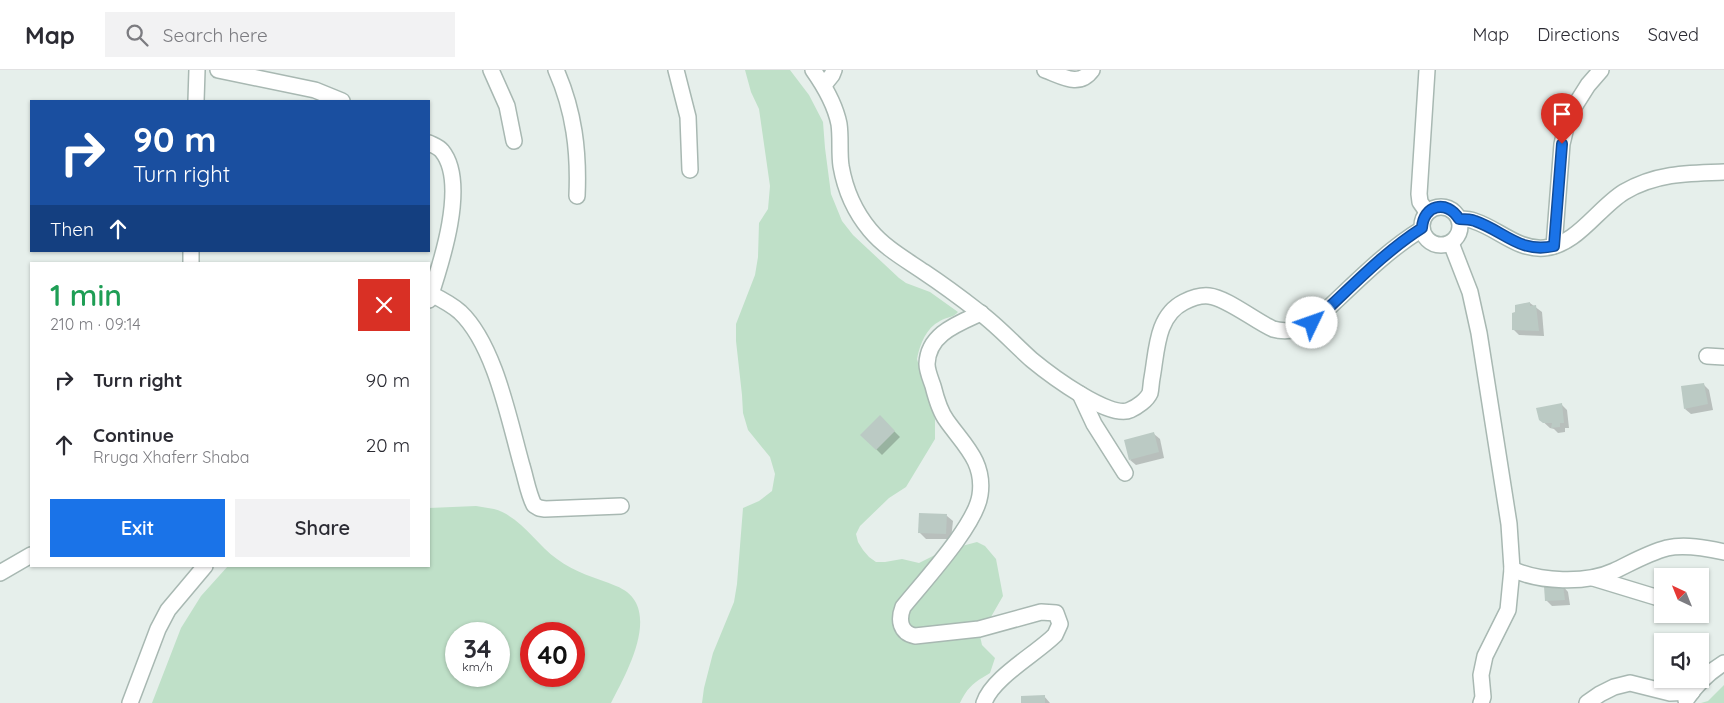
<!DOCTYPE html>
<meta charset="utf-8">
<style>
:root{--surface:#fff;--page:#f2f2f3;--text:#2b2b33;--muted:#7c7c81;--line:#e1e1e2;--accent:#1a73e8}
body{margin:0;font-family:Quicksand,sans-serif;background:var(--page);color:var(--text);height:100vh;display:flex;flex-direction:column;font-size:19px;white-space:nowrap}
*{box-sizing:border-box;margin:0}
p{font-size:16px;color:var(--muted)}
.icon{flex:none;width:28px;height:28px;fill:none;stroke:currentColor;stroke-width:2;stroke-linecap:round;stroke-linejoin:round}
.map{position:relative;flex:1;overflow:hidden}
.details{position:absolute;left:30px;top:192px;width:400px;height:305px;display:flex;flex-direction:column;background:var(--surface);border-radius:0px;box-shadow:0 1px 4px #0004}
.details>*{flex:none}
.top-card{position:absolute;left:30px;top:30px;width:400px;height:152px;border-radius:0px;box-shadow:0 1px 4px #0004;background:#1a4fa0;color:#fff;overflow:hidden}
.needle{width:32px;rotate:317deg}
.tools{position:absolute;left:1654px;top:498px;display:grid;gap:10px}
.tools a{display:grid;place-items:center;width:55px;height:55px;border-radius:0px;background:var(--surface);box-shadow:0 1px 4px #0004;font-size:25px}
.speed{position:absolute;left:445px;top:552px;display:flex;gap:10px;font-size:25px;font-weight:700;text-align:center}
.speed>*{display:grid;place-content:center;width:65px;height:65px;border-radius:50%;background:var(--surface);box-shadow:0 1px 4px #0004;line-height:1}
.speed small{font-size:12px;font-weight:400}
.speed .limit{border:8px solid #d22;background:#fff;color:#111}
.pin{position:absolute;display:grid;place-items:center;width:42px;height:42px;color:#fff;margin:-51px -21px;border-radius:50% 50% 50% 0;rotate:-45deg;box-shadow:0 0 5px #0007}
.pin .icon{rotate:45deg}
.me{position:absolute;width:55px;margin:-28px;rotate:48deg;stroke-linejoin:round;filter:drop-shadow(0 0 4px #0008)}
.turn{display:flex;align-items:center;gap:18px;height:105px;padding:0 20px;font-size:22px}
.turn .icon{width:65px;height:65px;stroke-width:2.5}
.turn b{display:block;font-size:35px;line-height:42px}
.then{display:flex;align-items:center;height:48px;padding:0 20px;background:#0003;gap:10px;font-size:19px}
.round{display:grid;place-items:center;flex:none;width:52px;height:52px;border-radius:0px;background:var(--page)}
.summary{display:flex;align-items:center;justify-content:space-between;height:85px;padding:0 20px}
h1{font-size:30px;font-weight:600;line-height:38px;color:#1e9e55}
.button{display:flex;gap:10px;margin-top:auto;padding:10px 20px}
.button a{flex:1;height:58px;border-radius:0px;background:var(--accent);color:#fff;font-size:20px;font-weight:600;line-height:58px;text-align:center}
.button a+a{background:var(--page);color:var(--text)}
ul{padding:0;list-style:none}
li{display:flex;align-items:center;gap:15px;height:65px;padding:0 20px}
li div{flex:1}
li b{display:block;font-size:19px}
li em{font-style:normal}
header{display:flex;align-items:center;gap:30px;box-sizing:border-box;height:70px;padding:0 25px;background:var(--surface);border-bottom:1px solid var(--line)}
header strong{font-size:24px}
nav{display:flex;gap:28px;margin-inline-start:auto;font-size:18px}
.search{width:350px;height:45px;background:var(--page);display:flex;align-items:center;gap:12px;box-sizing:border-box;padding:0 18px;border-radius:0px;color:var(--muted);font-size:19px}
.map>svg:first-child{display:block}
.green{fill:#bfe0c8;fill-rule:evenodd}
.shadow{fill:#0003}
.building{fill:#bbcac4}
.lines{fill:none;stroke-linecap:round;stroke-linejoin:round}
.minor-casing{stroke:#a8b8b2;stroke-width:18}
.minor{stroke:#fff;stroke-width:15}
.route-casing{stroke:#114b97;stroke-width:12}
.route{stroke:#1a73e8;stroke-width:9}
</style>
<header>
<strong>Map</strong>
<div class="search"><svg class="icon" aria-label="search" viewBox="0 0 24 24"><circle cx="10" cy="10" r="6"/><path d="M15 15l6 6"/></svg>Search here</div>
<nav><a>Map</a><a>Directions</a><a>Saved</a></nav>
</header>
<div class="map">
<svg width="1724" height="633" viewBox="0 0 1724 633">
<rect width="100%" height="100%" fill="#e6efeb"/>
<g class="green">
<path d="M745 0H790L809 25 823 52 825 78 831 124 842 151 853 165 899 208 906 213 930 222 958 242C953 248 946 247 940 251 926 258 920 274 917 289L935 349V369L906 417 889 428 860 456 856 464 858 472 863 480 869 487 876 492H885L902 489 919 493 943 481 977 472 985 476 996 489 1003 526 980 566 982 575 995 588 990 603C975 612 968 616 960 633H702L704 618 713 583 734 532 737 514 743 438 759 431 772 421 775 404 770 387 748 360 743 343 742 325 736 271V254L755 205 758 187 759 153 768 139 770 116 759 39 751 22Z"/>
<path d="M476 436C482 437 488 438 494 439 520 446 536 474 557 489 575 503 595 507 616 516 665 535 627 602 611 633H152L181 558 201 526 228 496H429V438ZM456 564H499V606H456ZM531 564H574V606H531Z"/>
<polygon points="1724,615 1724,633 1701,633 1708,631"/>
</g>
<g class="shadow">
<polygon points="1530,233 1542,242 1544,266 1519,265 1513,259"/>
<polygon points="1703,314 1709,320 1713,340 1691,344 1685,339"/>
<polygon points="1561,334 1567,340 1569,358 1565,358 1565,362 1558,363 1554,359 1550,358 1540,349"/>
<polygon points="880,347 900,367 882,385 862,365"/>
<polygon points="1154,364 1160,369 1164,388 1136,395 1130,390"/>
<polygon points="920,445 947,446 953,451 951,469 926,469 920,463"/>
<polygon points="1563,516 1568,522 1570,535 1552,536 1546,530"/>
<polygon points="1044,626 1050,633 1022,633"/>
</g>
<g class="building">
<polygon points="1530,232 1530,236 1536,235 1539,261 1512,260 1512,243 1515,242 1515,235"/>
<polygon points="1704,313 1708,334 1684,339 1681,316"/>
<polygon points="1562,333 1564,353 1560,353 1560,357 1551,358 1552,353 1543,353 1539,350 1536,338"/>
<polygon points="880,345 895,361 876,380 860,365"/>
<polygon points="1154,362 1159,382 1129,390 1124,370"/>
<polygon points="919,443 947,444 946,464 918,463"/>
<polygon points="1563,515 1565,530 1545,531 1544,516"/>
<polygon points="1045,625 1045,633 1021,633 1021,626"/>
</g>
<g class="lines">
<defs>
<g id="minor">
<polyline points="218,0 315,20 342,31"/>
<polyline points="491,0 507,36 514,71"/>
<path d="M556 0C574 41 579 81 577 126"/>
<polyline points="676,0 688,47 690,100"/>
<path d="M813 0C825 17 835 34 839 54 841 68 839 82 841 96 845 119 855 142 870 160 885 178 905 189 924 202 942 214 961 228 979 242 998 256 1014 274 1032 290 1049 304 1110 350 1130 340 1137 337 1147 330 1150 323 1151 319 1151 313 1152 308 1157 281 1156 246 1184 232 1192 228 1200 225 1209 226 1227 228 1255 251 1273 259 1287 263 1299 260 1312 253 1348 221 1381 184 1422 159"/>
<path d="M1045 0C1062 6 1079 18 1092 0"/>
<polyline points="1427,0 1419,124 1420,132 1427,142"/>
<polyline points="824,15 832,5 834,0"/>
<polyline points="196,31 197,0"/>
<path d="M429 73C433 75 439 77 442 81 468 113 441 194 429 230"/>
<circle cx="1441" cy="156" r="19"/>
<path d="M1459 149C1464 149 1470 149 1474 151 1499 159 1517 180 1544 178 1576 176 1598 138 1624 122 1656 103 1689 103 1724 102"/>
<polyline points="1451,173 1470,222 1479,263 1509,454 1512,499 1508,540 1485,586 1481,605 1483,627 1481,633"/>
<polyline points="1554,176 1562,74 1569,45 1588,15 1601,0"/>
<polyline points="191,194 191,181"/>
<path d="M431 224C441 229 451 234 460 242 495 275 509 350 522 396 526 409 528 423 534 435L539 438 545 439 621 436"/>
<path d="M981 243C957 254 928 264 927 294 927 301 931 310 933 316 936 328 940 342 947 351 964 375 985 392 980 425 976 455 924 511 903 537 898 550 900 563 915 566L979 559 1041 542 1056 543 1060 554 1055 565C1036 584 992 608 984 633"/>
<polyline points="1707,286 1724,287"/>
<polyline points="1080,324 1094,354 1125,403"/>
<path d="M1512 499C1539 512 1586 514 1614 501 1631 493 1648 483 1667 478 1685 474 1706 478 1724 482"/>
<polyline points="0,503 31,485"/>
<polyline points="1593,508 1662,529"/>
<path d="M1686 630C1696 615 1709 602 1724 593"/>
<polyline points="130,633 158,559 168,540 205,496"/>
<polyline points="1587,633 1600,624 1614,617 1630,613 1670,623 1692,622"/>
</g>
</defs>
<use href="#minor" class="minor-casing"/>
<use href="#minor" class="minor"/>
</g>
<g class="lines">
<defs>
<path id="route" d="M1312 253C1348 221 1381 184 1422 158 1423 135 1447 129 1459 149 1464 149 1470 149 1475 151 1504 161 1520 184 1554 176L1562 74"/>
</defs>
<use href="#route" class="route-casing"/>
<use href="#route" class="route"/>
</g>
</svg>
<div class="tools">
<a><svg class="needle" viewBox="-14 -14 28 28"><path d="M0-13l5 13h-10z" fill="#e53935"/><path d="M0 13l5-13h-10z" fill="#7c7c81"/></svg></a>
<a><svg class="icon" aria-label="sound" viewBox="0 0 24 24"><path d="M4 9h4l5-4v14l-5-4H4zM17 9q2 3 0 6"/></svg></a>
</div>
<div class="speed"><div>34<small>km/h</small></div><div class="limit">40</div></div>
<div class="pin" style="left:1562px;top:74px;background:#d93025"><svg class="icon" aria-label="arrive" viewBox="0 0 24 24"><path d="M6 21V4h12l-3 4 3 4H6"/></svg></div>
<svg class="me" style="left:1312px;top:253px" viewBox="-20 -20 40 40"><circle r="19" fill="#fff"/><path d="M0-13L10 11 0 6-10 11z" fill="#1a73e8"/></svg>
<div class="top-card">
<div class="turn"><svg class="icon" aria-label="right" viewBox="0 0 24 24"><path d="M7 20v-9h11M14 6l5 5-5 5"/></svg><div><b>90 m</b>Turn right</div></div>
<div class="then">Then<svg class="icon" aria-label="ahead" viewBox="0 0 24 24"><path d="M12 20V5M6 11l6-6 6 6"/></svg></div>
</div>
<section class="details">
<div class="summary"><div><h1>1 min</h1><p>210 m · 09:14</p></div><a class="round" style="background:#d93025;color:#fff"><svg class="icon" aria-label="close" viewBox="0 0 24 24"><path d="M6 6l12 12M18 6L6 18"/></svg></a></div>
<ul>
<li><svg class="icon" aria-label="right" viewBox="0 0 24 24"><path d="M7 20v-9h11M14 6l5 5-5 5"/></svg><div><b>Turn right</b></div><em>90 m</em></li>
<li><svg class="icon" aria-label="ahead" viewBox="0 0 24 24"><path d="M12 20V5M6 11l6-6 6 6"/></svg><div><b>Continue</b><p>Rruga Xhaferr Shaba</p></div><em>20 m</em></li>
</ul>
<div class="button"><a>Exit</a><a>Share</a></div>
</section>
</div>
